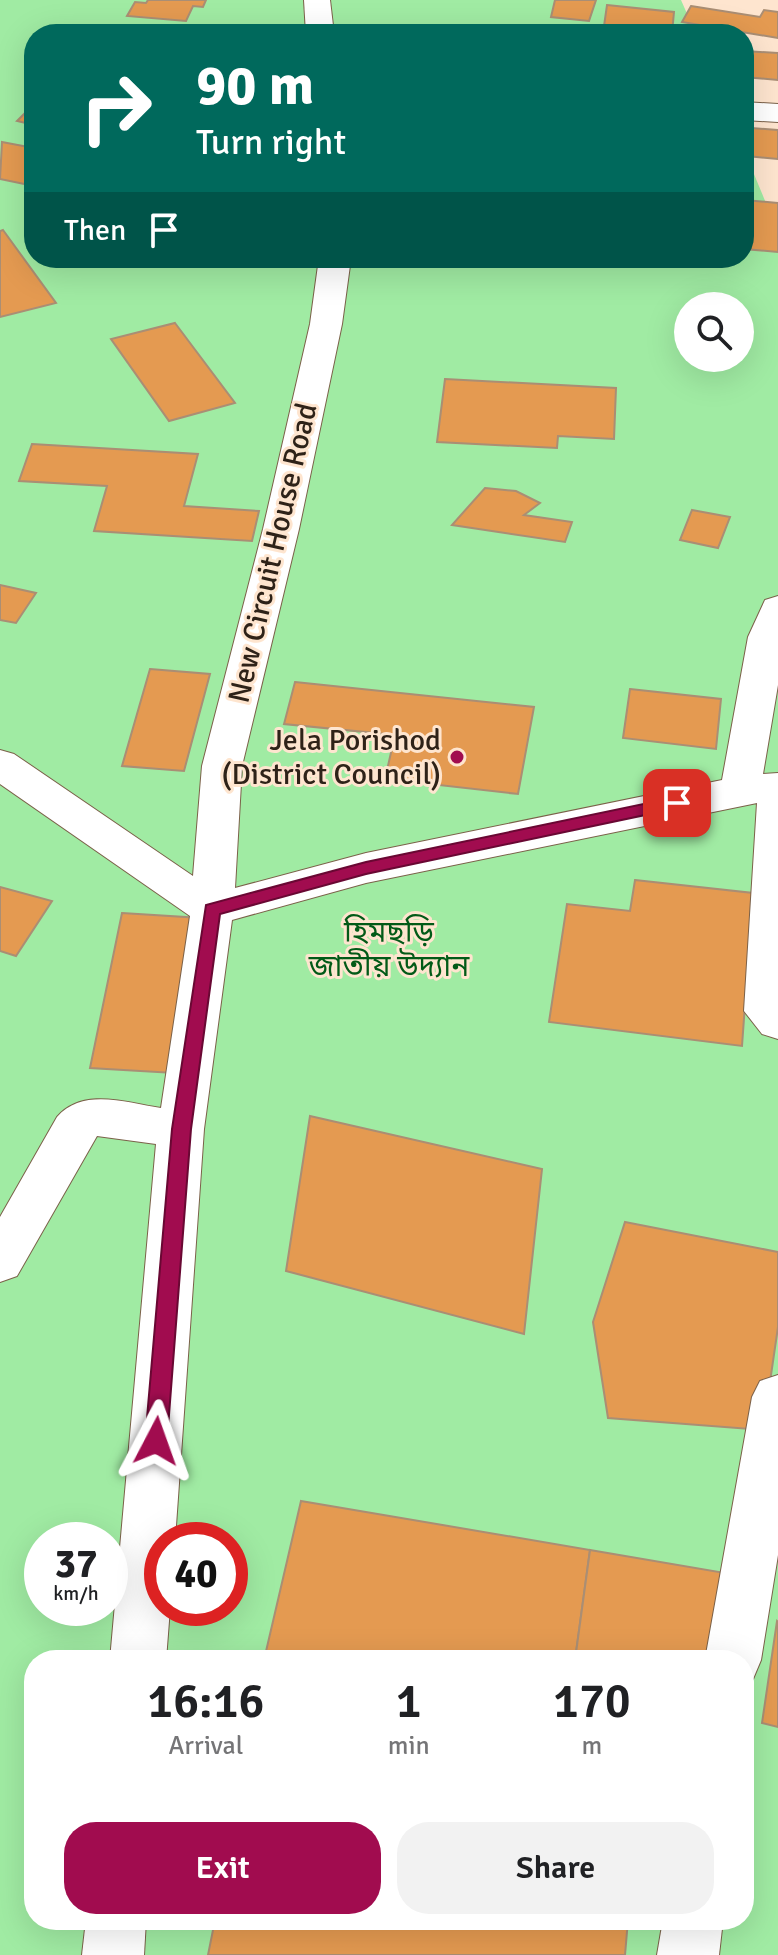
<!DOCTYPE html>
<meta charset="utf-8">
<style>
:root{--surface:#fff;--page:#f2f2f2;--text:#202124;--muted:#757577;--accent:#a10c4f}
body{margin:0;font-family:Signika,"Noto Sans Bengali",sans-serif;background:var(--page);color:var(--text);height:100vh;display:flex;flex-direction:column;font-size:30px;white-space:nowrap}
*{box-sizing:border-box;margin:0}
p{font-size:26px;color:var(--muted)}
.icon{flex:none;width:44px;height:44px;fill:none;stroke:currentColor;stroke-width:2;stroke-linecap:round;stroke-linejoin:round}
.map{position:relative;flex:1;overflow:hidden}
.sheet{position:absolute;left:24px;top:1650px;width:730px;height:280px;display:flex;flex-direction:column;background:var(--surface);border-radius:32px;box-shadow:0 8px 32px #0002}
.sheet>*{flex:none}
.banner{position:absolute;left:24px;top:24px;width:730px;height:244px;border-radius:32px;box-shadow:0 8px 32px #0002;background:#00695c;color:#fff;overflow:hidden}
.tools{position:absolute;left:674px;top:292px;display:grid;gap:16px}
.tools a{display:grid;place-items:center;width:80px;height:80px;border-radius:50%;background:var(--surface);box-shadow:0 8px 32px #0002;font-size:40px}
.speed{position:absolute;left:24px;top:1522px;display:flex;gap:16px;font-size:40px;font-weight:700;text-align:center}
.speed>*{display:grid;place-content:center;width:104px;height:104px;border-radius:50%;background:var(--surface);box-shadow:0 8px 32px #0002;line-height:1}
.speed small{font-size:20px;font-weight:400}
.speed .limit{border:12px solid #d22;background:#fff;color:#111}
.pin{position:absolute;display:grid;place-items:center;width:68px;height:68px;color:#fff;margin:-34px;border-radius:16px;box-shadow:0 4px 12px #0006}
.me{position:absolute;width:88px;margin:-44px;rotate:4deg;stroke-linejoin:round;filter:drop-shadow(0 0 6px #0008)}
.turn{display:flex;align-items:center;gap:28px;height:168px;padding:0 40px;font-size:36px}
.turn .icon{width:104px;height:104px;stroke-width:2.5}
.turn b{display:block;font-size:56px;line-height:68px}
.then{display:flex;align-items:center;height:76px;padding:0 40px;background:#0003;gap:16px;font-size:30px}
.eta{display:flex;justify-content:space-evenly;align-items:center;height:136px;text-align:center}
.eta b{font-size:48px;font-weight:600;line-height:56px}
.action{display:flex;gap:16px;margin-top:auto;padding:16px 40px}
.action a{flex:1;height:92px;border-radius:32px;background:var(--accent);color:#fff;font-size:32px;font-weight:600;line-height:92px;text-align:center}
.action a+a{background:var(--page);color:var(--text)}
.map>svg:first-child{display:block}
.green{fill:#a0eba3;fill-rule:evenodd}
.building{fill:#e49a51;stroke:#aa8e74;stroke-width:2}
.lines{fill:none;stroke-linecap:round;stroke-linejoin:round}
.minor-casing{stroke:#7b6149;stroke-width:2}
.minor{fill:#fff;fill-rule:evenodd}
.route{fill:#a10c4f;stroke:#690833;stroke-width:2}
.poi-dot{fill:#a10c4f;stroke:#fee5cf;stroke-width:3}
.labels{text-anchor:middle;dominant-baseline:central;stroke-width:6;stroke-linejoin:round;paint-order:stroke}
.street-label{font-size:30px;fill:#2e2218;stroke:#fee5cf}
.poi-label{font-size:30px;fill:#2e2218;stroke:#fee5cf;text-anchor:end}
.park-label{font-size:30px;fill:#025a17;stroke:#fee5cf}
</style>
<div class="map">
<svg width="778" height="1955" viewBox="0 0 778 1955">
<rect width="100%" height="100%" fill="#fee5cf"/>
<path class="green" d="M0 0H681L696 34H34V258H744V150L778 232V1955H0ZM688 306H740V358H688ZM42 1540H110V1608H42ZM162 1540H230V1608H162ZM34 1660H744V1920H34Z"/>
<g class="building">
<polygon points="148,0 206,0 203,7 193,6 186,21 127,16 135,2 146,3"/>
<polygon points="555,0 596,0 589,21 551,17"/>
<polygon points="607,5 674,12 672,33 604,26"/>
<polygon points="691,6 760,17 764,10 778,12 778,38 682,22"/>
<polygon points="744,51 778,53 778,80 744,77"/>
<polygon points="34,104 34,125 17,121"/>
<polygon points="751,128 778,130 778,159 747,156"/>
<polygon points="2,142 34,148 34,186 0,179"/>
<polygon points="744,200 778,203 778,252 744,249"/>
<polygon points="3,230 56,303 0,317 0,231"/>
<polygon points="175,323 235,403 169,421 111,339"/>
<polygon points="445,379 616,388 614,439 558,436 557,448 437,442"/>
<polygon points="32,444 198,454 184,506 259,511 252,541 94,531 107,486 19,481"/>
<polygon points="485,488 516,491 540,503 524,515 572,522 565,542 452,525"/>
<polygon points="692,510 730,517 718,548 680,540"/>
<polygon points="0,585 36,593 16,623 0,620"/>
<polygon points="150,669 210,674 184,771 122,766"/>
<polygon points="295,682 534,707 518,794 385,779 395,735 284,724"/>
<polygon points="630,689 721,699 716,749 623,738"/>
<polygon points="635,880 753,893 742,1046 549,1022 567,904 630,911"/>
<polygon points="0,887 52,901 16,956 0,951"/>
<polygon points="122,913 201,918 174,1073 90,1068"/>
<polygon points="310,1116 542,1169 524,1334 286,1271"/>
<polygon points="625,1222 778,1252 778,1327 763,1430 608,1418 593,1322"/>
<polygon points="301,1501 590,1550 575,1660 264,1660"/>
<polygon points="590,1550 725,1573 718,1660 575,1660"/>
<polygon points="777,1621 778,1622 778,1727 762,1723"/>
<polygon points="215,1920 628,1920 625,1955 208,1955"/>
</g>
<g class="lines">
<defs>
<g id="minor">
<polygon points="304,0 330,0 334,34 306,34"/>
<polygon points="744,102 778,104 778,122 744,120"/>
<path d="M319 258H351L342 324 299 529 242 766 235 888 366 853 722 780 748 637 765 600 778 596V685L763 774 778 773V1039L762 1034 744 1011 757 803 366 883 232 920 204 1129 175 1540H162V1608H170L166 1660H110L156 1144 97 1136 17 1276 0 1282V1217L57 1117C83 1087 127 1103 161 1108L190 916 0 784V750L14 754 193 876 202 766 263 529 310 324Z"/>
<polygon points="778,1375 778,1555 761,1660 753,1679 744,1682 744,1660 705,1660 752,1397 760,1381"/>
<polygon points="86,1920 146,1920 144,1955 82,1955"/>
<polygon points="663,1920 723,1920 719,1955 657,1955"/>
</g>
</defs>
<use href="#minor" class="minor-casing"/>
<use href="#minor" class="minor"/>
</g>
<polygon class="route" points="677,797 686,803 683,807 366,874 220,914 191,1129 167,1441 163,1448 156,1451 148,1448 145,1441 172,1129 206,905 366,862"/>
<circle class="poi-dot" cx="457" cy="757" r="8"/>
<g class="labels">
<g class="street-label">
<text transform="translate(273 553) rotate(-77)">New Circuit House Road</text>
</g>
<g class="poi-label">
<text x="441" y="740">Jela Porishod<tspan x="441" dy="34">(District Council)</tspan></text>
</g>
<g class="park-label">
<text x="389" y="932">হিমছড়ি<tspan x="389" dy="34">জাতীয় উদ্যান</tspan></text>
</g>
</g>
</svg>
<div class="tools">
<a><svg class="icon" aria-label="search" viewBox="0 0 24 24"><circle cx="10" cy="10" r="6"/><path d="M15 15l6 6"/></svg></a>
</div>
<div class="speed"><div>37<small>km/h</small></div><div class="limit">40</div></div>
<div class="pin" style="left:677px;top:803px;background:#d93025"><svg class="icon" aria-label="arrive" viewBox="0 0 24 24"><path d="M6 21V4h12l-3 4 3 4H6"/></svg></div>
<svg class="me" style="left:156px;top:1441px" viewBox="-20 -20 40 40"><path d="M0-17L14 15 0 8-14 15z" fill="#a10c4f" stroke="#fff" stroke-width="4"/></svg>
<div class="banner">
<div class="turn"><svg class="icon" aria-label="right" viewBox="0 0 24 24"><path d="M7 20v-9h11M14 6l5 5-5 5"/></svg><div><b>90 m</b>Turn right</div></div>
<div class="then">Then<svg class="icon" aria-label="arrive" viewBox="0 0 24 24"><path d="M6 21V4h12l-3 4 3 4H6"/></svg></div>
</div>
<section class="sheet">
<div class="eta">
<div><b>16:16</b><p>Arrival</p></div>
<div><b>1</b><p>min</p></div>
<div><b>170</b><p>m</p></div>
</div>
<div class="action"><a>Exit</a><a>Share</a></div>
</section>
</div>
